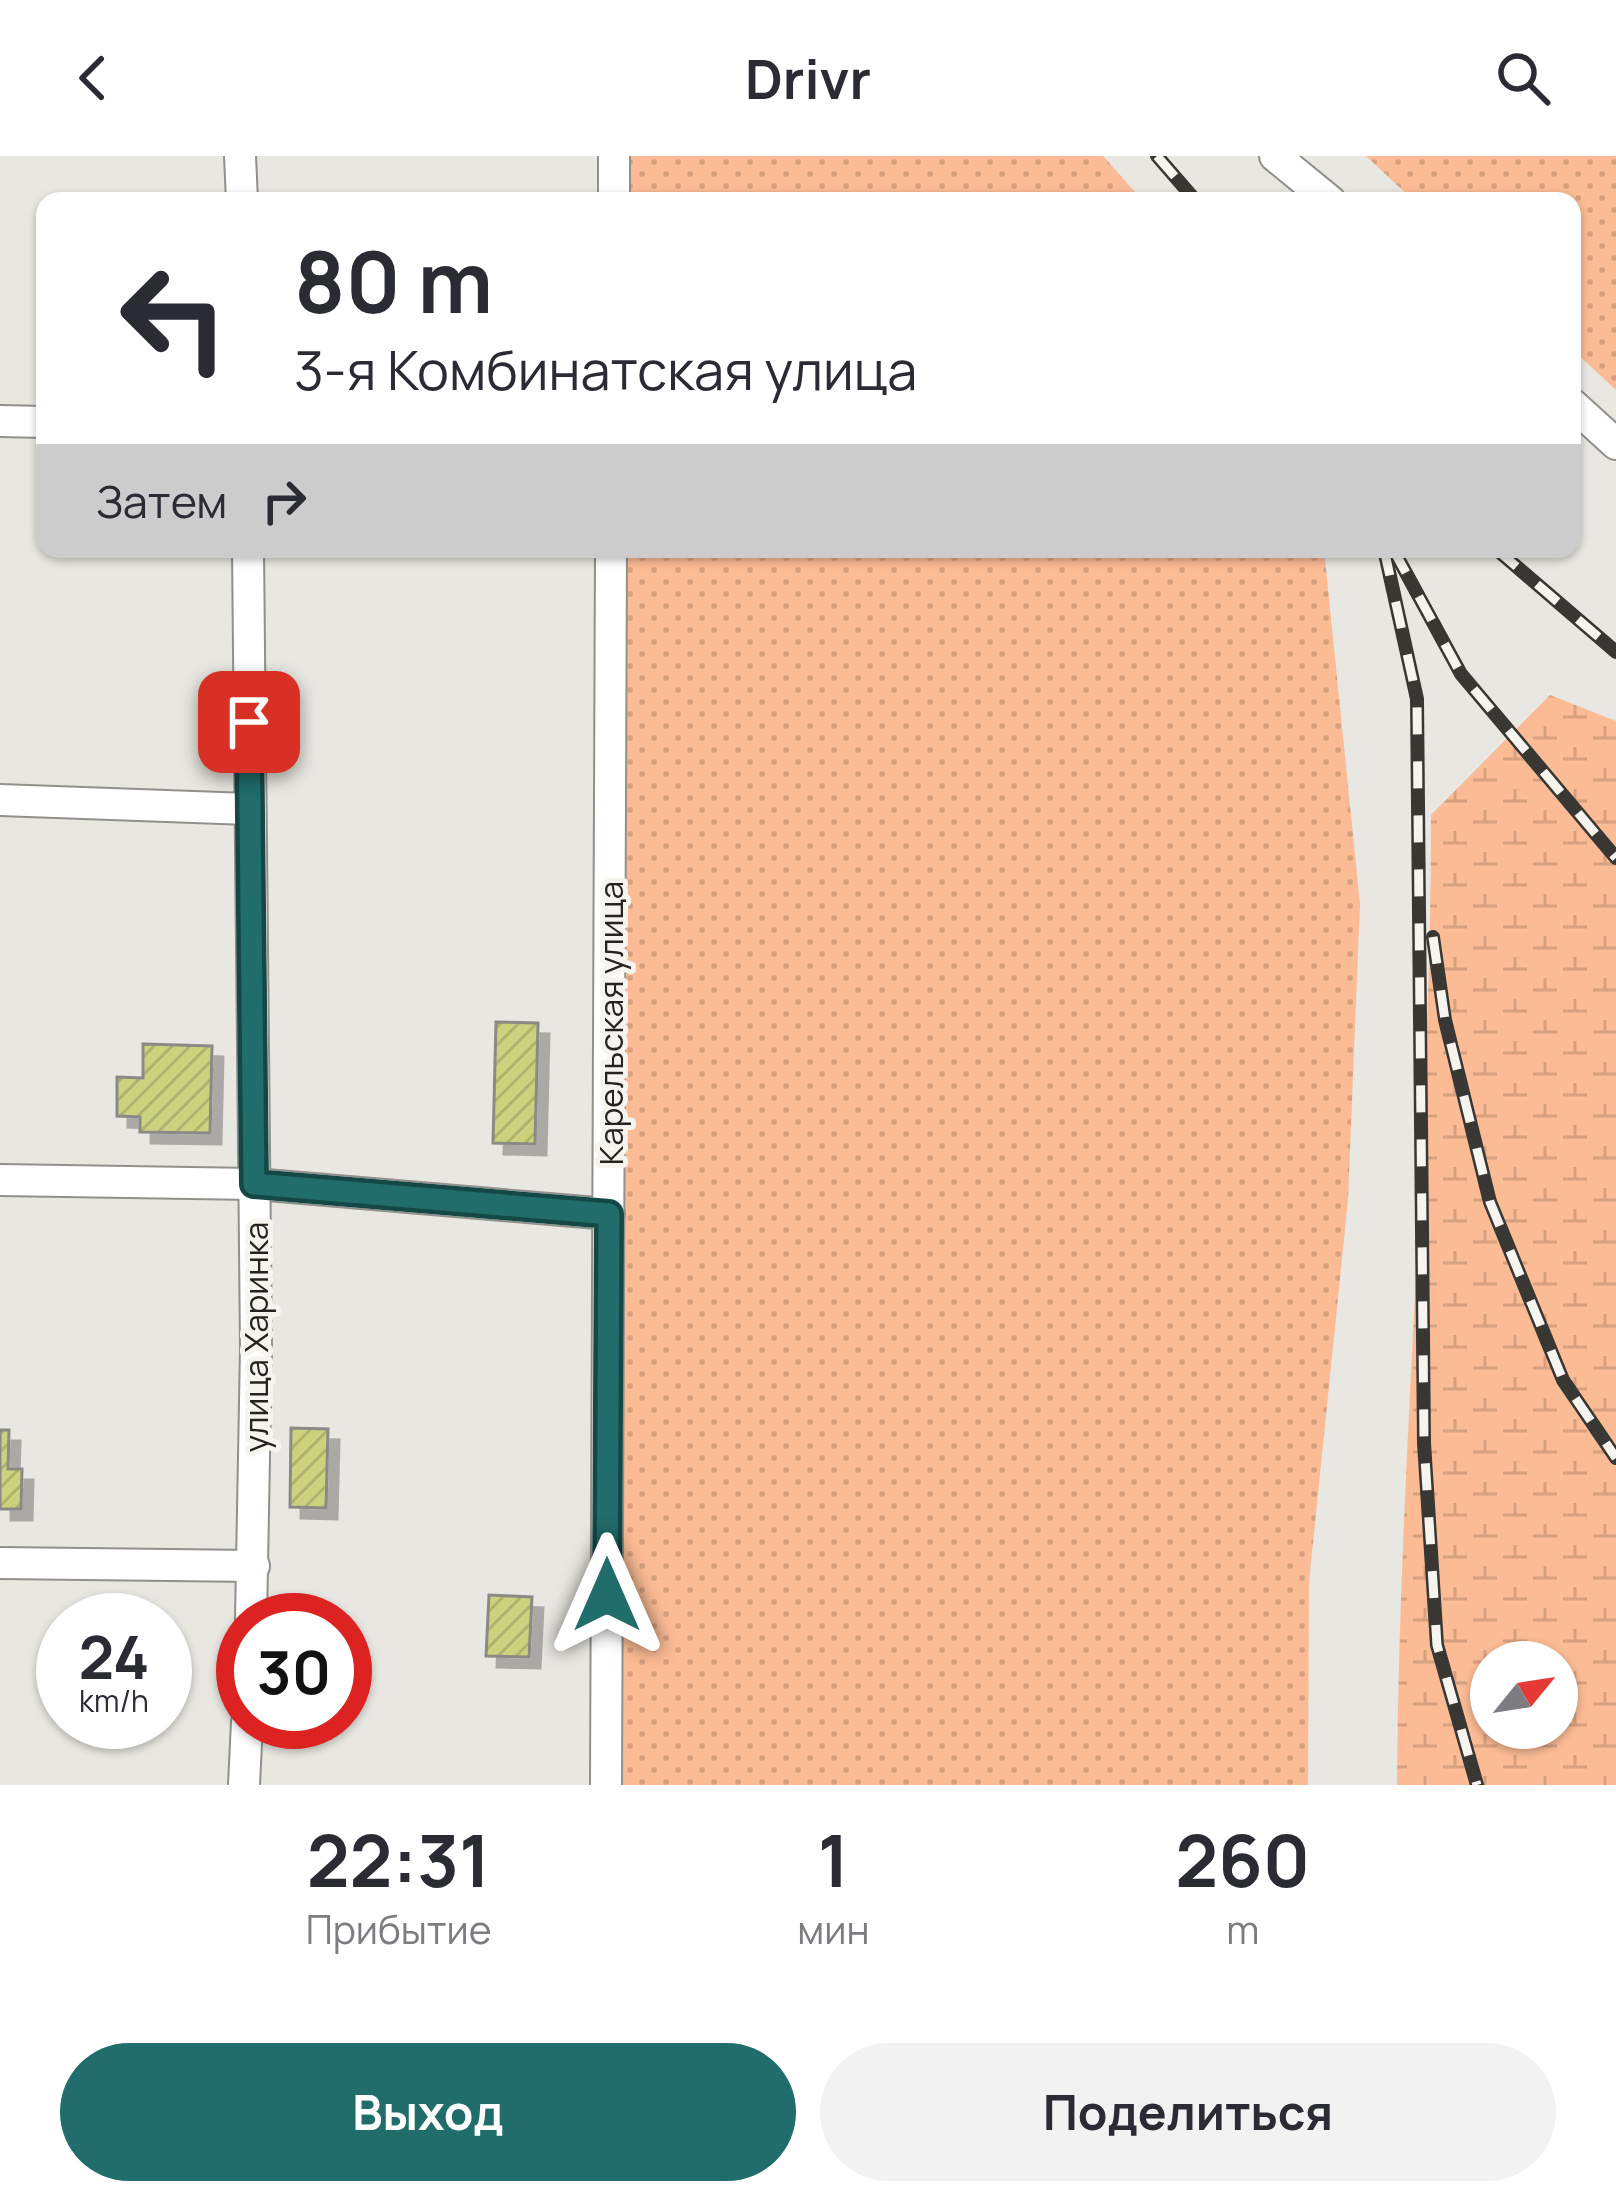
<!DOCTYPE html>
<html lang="ru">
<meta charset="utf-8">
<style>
:root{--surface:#fff;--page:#f2f2f3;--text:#2b2b33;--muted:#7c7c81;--accent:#216d6b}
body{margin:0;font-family:Manrope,sans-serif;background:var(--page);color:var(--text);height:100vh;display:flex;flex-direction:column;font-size:45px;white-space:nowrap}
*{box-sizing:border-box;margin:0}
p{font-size:39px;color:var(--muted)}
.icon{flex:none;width:66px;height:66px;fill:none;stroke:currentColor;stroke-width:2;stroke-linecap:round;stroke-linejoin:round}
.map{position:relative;height:1629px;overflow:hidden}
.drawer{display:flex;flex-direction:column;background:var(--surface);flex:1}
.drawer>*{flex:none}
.top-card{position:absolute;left:36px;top:36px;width:1545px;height:366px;border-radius:24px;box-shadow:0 3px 9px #0004;background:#fff;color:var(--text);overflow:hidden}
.needle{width:78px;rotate:60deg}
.fabs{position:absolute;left:1470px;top:1485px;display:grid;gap:24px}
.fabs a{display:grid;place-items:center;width:108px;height:108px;border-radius:50%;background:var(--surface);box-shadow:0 3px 9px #0004;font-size:60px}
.speed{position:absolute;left:36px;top:1437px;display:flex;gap:24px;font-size:60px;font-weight:700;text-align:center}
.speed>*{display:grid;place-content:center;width:156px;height:156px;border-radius:50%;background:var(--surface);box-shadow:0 3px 9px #0004;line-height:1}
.speed small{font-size:30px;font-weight:400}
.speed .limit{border:18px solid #d22;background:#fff;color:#111}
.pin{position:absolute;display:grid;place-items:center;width:102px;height:102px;color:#fff;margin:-51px;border-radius:24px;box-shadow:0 6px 18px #0006}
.me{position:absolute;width:132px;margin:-66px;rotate:0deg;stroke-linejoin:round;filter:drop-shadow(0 0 9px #0008)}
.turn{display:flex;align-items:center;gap:42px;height:252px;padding:0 60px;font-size:54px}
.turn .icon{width:156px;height:156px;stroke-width:2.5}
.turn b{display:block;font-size:84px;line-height:102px}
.then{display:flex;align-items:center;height:114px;padding:0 60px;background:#0003;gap:24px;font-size:45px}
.eta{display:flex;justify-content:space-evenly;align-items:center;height:204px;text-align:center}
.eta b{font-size:72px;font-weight:700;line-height:84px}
.primary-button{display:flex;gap:24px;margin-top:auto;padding:24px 60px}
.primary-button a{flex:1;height:138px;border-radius:72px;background:var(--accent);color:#fff;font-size:48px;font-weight:700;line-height:138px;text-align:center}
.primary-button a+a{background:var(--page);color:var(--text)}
header{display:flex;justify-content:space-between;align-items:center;height:156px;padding:0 60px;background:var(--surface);font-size:54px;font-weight:700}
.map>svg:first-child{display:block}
.grass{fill:url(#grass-dots)}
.wetland{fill:url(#wetland-marsh);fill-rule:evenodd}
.building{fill:url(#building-hatch);stroke:#8a8b86;stroke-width:3;filter:url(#shadow)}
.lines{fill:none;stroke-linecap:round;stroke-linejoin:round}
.minor-casing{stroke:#91908b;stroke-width:34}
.minor{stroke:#fff;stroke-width:30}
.rail-casing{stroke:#383734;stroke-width:14}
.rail{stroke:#f6f4ef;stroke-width:9;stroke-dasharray:27;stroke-linecap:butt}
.route-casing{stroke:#154746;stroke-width:30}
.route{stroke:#216d6b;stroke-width:21}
.labels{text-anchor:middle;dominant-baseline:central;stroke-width:10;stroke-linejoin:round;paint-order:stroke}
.street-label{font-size:33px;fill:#242321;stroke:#f6f4ef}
</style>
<header><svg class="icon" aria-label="back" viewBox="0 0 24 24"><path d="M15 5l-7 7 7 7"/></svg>Drivr<svg class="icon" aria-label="search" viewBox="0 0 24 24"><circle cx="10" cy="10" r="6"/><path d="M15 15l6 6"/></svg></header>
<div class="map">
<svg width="1616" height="1629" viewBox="0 0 1616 1629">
<defs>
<pattern id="grass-dots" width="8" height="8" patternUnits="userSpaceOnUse" patternTransform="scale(3)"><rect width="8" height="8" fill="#fbbb94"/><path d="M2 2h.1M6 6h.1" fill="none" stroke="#d7a07f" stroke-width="1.8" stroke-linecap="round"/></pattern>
<pattern id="wetland-marsh" width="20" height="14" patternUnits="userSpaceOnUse" patternTransform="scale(3)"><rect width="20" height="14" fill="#fbbb94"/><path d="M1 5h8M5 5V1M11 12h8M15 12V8" fill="none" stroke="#d7a07f"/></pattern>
<pattern id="building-hatch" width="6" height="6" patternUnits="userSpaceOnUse" patternTransform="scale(3)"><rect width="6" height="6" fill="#cbd27d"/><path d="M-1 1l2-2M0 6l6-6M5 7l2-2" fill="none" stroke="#aeb46c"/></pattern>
<filter id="shadow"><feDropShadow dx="11" dy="11" stdDeviation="0" flood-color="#0004"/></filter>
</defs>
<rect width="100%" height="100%" fill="#e8e7e1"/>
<g class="grass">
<polygon points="623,0 1103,0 1143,45 623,45"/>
<polygon points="1366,0 1616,0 1616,234 1572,193 1572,45 1414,45"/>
<polygon points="622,393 1324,393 1360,748 1348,1044 1309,1426 1308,1629 618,1629"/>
</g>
<path class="wetland" d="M1550 539 1616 565V1629H1397C1399 1305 1431 983 1431 659ZM1491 1506H1557V1572H1491Z"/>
<g class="building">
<polygon points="496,866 538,867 535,988 493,987"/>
<polygon points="143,888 212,890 210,977 140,976 140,961 117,960 117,921 143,922"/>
<polygon points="291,1272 328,1273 326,1352 290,1351"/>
<polygon points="0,1274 9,1274 8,1313 22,1313 21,1353 0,1353"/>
<polygon points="489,1439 532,1441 529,1501 486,1500"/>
</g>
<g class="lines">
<defs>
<g id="minor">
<polyline points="240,0 242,45"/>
<polyline points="1275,0 1330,45"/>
<polyline points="614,45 614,0"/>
<polyline points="1572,248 1616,288"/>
<polyline points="0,265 45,266"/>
<polyline points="248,393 256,1192 251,1464"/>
<polyline points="0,644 249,653"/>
<polyline points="0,1024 254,1028 609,1058"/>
<polyline points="0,1407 254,1410"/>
<polyline points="244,1629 247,1566"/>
<polyline points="606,1629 611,393"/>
</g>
</defs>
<use href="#minor" class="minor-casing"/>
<use href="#minor" class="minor"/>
<defs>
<g id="rail">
<polyline points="1157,0 1196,45"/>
<polyline points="1384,393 1417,543 1424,1287 1437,1489 1477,1629"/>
<polyline points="1393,393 1461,518 1616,702"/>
<polyline points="1496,393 1616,496"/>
<polyline points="1433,781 1445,864 1490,1046 1563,1224 1616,1302"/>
</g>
</defs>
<use href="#rail" class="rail-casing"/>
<use href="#rail" class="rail"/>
</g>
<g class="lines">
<defs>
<polyline id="route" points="249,566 254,1028 609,1058 607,1439"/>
</defs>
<use href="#route" class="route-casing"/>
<use href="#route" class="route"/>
</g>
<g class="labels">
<g class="street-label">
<text transform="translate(610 867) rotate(-90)">Карельская улица</text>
<text transform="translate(255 1181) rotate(-90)">улица Харинка</text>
</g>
</g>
</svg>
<div class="fabs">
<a><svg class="needle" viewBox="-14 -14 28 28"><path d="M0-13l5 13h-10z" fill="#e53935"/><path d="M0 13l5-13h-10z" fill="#7c7c81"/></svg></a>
</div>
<div class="speed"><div>24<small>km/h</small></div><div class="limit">30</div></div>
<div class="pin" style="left:249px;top:566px;background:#d93025"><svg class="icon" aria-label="arrive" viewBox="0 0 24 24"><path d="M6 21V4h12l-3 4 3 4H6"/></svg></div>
<svg class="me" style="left:607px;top:1439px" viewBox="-20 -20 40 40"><path d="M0-17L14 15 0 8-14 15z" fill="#216d6b" stroke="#fff" stroke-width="4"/></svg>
<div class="top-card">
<div class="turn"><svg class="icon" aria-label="left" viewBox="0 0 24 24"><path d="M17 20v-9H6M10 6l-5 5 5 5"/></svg><div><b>80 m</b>3-я Комбинатская улица</div></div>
<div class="then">Затем<svg class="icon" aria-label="right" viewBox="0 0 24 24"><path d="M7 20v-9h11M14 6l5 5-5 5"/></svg></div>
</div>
</div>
<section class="drawer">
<div class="eta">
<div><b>22:31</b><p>Прибытие</p></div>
<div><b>1</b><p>мин</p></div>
<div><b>260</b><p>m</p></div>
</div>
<div class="primary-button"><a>Выход</a><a>Поделиться</a></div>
</section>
